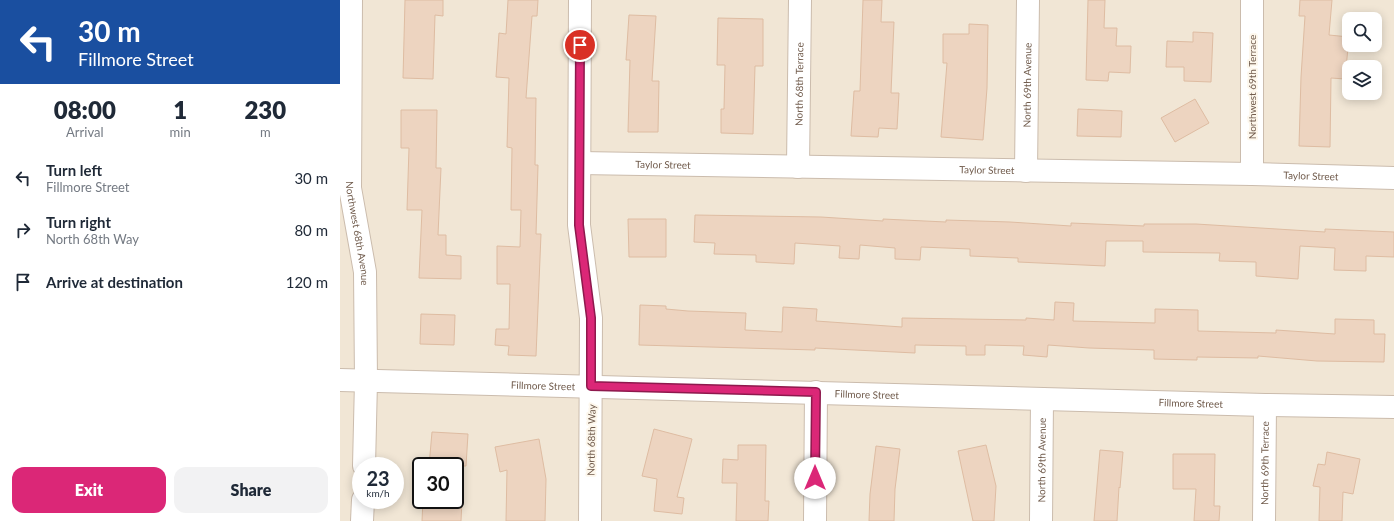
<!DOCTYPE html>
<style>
:root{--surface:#fff;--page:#f2f2f3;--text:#1f2937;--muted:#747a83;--accent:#db2777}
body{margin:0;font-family:Lato,sans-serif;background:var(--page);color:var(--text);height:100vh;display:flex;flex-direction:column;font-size:15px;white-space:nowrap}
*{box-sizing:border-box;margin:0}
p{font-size:13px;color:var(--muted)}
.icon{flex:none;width:22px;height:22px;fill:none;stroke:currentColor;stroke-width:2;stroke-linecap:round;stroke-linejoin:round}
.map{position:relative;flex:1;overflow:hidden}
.sheet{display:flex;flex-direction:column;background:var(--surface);width:340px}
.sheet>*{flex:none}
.banner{background:#1a4fa0;color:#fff;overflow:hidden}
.fabs{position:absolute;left:1002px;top:12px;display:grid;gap:8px}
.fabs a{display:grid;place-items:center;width:40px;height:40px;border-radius:8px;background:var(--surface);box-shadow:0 2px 10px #0003;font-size:20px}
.speed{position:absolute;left:12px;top:457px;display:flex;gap:8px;font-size:20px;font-weight:700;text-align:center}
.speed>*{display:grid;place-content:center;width:52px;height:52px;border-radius:50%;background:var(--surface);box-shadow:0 2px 10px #0003;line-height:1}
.speed small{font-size:10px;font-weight:400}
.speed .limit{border:2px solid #111;border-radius:6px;background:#fff;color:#111}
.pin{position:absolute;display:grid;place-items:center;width:34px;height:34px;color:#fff;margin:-17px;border:2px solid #fff;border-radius:50%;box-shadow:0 1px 4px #0007}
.me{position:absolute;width:44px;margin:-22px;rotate:0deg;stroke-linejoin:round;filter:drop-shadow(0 0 3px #0008)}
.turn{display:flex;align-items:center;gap:14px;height:84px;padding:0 12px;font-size:18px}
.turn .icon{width:52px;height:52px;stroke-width:2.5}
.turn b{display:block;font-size:28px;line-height:34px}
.eta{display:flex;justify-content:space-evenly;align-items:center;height:68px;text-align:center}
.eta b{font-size:24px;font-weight:800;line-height:28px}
.button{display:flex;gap:8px;margin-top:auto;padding:8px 12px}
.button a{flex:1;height:46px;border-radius:12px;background:var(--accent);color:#fff;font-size:16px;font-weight:800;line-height:46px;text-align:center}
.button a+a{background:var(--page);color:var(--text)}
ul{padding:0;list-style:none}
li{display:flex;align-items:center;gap:12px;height:52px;padding:0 12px}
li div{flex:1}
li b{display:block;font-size:15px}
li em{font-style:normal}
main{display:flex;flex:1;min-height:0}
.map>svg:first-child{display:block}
.residential{fill:#f1e6d5;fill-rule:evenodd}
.building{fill:#edd4c0;stroke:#debca2}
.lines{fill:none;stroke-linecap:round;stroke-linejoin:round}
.minor-casing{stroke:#cbbcad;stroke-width:24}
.minor{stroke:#fff;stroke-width:22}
.route-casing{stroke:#8e194d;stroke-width:10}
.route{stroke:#db2777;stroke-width:7}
.labels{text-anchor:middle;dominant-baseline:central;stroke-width:4;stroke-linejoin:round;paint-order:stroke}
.street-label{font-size:10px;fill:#715c4d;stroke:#fdf7ec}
</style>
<main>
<section class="sheet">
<div class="banner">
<div class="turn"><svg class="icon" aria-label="left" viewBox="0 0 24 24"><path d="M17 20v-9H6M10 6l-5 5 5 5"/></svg><div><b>30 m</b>Fillmore Street</div></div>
</div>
<div class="eta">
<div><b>08:00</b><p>Arrival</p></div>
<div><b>1</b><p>min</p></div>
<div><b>230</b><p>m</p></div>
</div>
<ul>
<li><svg class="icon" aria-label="left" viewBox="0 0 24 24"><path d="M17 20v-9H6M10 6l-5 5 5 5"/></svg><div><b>Turn left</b><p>Fillmore Street</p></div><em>30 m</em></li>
<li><svg class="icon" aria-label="right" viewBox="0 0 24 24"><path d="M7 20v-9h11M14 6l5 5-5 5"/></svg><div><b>Turn right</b><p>North 68th Way</p></div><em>80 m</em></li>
<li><svg class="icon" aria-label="arrive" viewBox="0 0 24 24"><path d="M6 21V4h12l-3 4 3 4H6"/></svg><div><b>Arrive at destination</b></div><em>120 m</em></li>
</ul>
<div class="button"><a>Exit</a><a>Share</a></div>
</section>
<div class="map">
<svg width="1054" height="521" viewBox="0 0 1054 521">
<rect width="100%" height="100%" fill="#faf3e6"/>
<path class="residential" d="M0 0H1054V521H0ZM1009 19H1035V45H1009ZM1009 67H1035V93H1009ZM21 466H55V500H21ZM81 466H115V500H81Z"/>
<g class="building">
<polygon points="65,0 103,0 103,16 95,15 93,79 63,78"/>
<polygon points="168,0 198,0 197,16 192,16 186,98 196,98 195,165 198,165 196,234 201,234 196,356 168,355 169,346 155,345 156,329 169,329 170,284 157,284 157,246 180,247 181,210 171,210 172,148 167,147 169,78 156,77 159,33 166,34"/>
<polygon points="523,0 542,0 541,22 554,22 551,93 559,93 557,129 539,128 538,137 511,136 514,91 520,91"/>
<polygon points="748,0 765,0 764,28 777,28 776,46 791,46 790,73 769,72 768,81 746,80"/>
<polygon points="960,0 992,0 989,35 1009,37 1005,79 991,78 990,147 959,146 961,77 965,16 959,16"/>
<polygon points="289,15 316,16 312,81 319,81 318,132 288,132 290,60 286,60"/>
<polygon points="378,18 423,19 423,66 415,66 413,134 381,133 381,109 384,109 385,65 377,65"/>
<polygon points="629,24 648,25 647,88 643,140 601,137 607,63 603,63 603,34 629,34"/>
<polygon points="853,32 873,33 871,82 844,81 844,67 826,67 827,41 853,42"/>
<polygon points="855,99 869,123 835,142 821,118"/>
<polygon points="738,109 782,111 781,137 737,136"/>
<polygon points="61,110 97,110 96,168 101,168 98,235 106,235 106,255 121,256 121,279 79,278 82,210 67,210 69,148 61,148"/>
<polygon points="355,215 481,217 543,221 543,219 606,222 606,220 670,222 731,226 731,223 804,226 804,224 856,224 985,232 985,229 1054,232 1054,257 1026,256 1026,271 994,270 995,248 960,246 958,279 916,276 916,262 879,261 880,253 803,252 803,241 766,241 765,266 678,262 678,258 630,256 630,249 581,247 580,260 555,259 555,248 520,245 519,259 499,258 500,246 455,243 454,264 416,262 416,255 374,254 375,243 354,242"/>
<polygon points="288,219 326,219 326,257 289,257"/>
<polygon points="715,302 734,303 733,321 815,323 815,309 858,310 858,331 936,333 936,330 995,334 995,319 1034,320 1034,334 1045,334 1044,362 977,361 918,356 918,358 857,357 857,360 814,359 814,350 749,348 708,345 707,357 683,355 684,346 645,345 645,355 626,355 626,346 575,345 575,353 475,348 475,350 299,345 300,305 326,306 326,309 348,311 406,313 405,330 442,332 443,307 477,309 476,321 562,327 562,318 686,320 686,318 714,320"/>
<polygon points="81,314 115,315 114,345 80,344"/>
<polygon points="314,429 352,439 337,497 344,498 342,514 314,511 317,479 302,476"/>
<polygon points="92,432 128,434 126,466 89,466"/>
<polygon points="199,439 206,479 205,521 166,521 167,470 160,472 155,447"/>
<polygon points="398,445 426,445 425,501 429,501 428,521 396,521 397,483 382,483 383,459 398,460"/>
<polygon points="646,445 656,486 654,521 633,521 618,451"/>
<polygon points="536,446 560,449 555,489 554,521 529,521 530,494"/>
<polygon points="760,450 783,452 780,488 779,487 777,521 754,521"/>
<polygon points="987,452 1020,459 1013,494 1003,492 1002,521 979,521 980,487 973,486 978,464 985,465"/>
<polygon points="833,454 875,454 874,506 880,506 879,521 854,521 856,489 833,489"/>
<polygon points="83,500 122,500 121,521 82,521"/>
</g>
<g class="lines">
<defs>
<g id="minor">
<path id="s1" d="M11 0 10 188 25 272 26 381 24 466"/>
<polyline points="240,0 239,225 251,318 250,521"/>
<path id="s2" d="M240 163 912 174 1054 178"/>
<path id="s3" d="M458 167 460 0"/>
<path id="s4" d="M686 171 688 0"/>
<polyline points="912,174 912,0"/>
<path id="s5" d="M0 380 925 405 1054 407"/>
<polyline points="22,521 23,500"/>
<polyline points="475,521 476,392"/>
<path id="s6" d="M701 521 702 399"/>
<path id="s7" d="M924 521 925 405"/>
</g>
</defs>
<use href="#minor" class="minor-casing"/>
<use href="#minor" class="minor"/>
</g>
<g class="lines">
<defs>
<polyline id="route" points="240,45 239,225 251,318 251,386 476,392 475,478"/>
</defs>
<use href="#route" class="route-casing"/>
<use href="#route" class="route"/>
</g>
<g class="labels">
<g class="street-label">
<text stroke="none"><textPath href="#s3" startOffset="83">North 68th Terrace</textPath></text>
<text stroke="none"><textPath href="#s4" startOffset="86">North 69th Avenue</textPath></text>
<text transform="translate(912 87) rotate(-90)">Northwest 69th Terrace</text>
<text stroke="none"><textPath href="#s2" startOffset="83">Taylor Street</textPath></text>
<text stroke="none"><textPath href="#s2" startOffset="407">Taylor Street</textPath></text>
<text stroke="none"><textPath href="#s2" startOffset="731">Taylor Street</textPath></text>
<text stroke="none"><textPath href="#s1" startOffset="234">Northwest 68th Avenue</textPath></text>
<text stroke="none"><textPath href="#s5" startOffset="203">Fillmore Street</textPath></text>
<text stroke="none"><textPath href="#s5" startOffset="527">Fillmore Street</textPath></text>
<text stroke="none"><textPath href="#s5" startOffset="851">Fillmore Street</textPath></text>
<text transform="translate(251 440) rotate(-89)">North 68th Way</text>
<text stroke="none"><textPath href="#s6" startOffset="61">North 69th Avenue</textPath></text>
<text stroke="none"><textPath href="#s7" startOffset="58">North 69th Terrace</textPath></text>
</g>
</g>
</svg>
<div class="fabs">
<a><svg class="icon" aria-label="search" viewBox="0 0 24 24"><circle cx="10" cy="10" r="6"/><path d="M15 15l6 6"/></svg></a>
<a><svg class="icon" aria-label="layers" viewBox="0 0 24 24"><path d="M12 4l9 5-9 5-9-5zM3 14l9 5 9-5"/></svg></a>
</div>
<div class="speed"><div>23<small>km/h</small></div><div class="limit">30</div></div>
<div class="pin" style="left:240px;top:45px;background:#d93025"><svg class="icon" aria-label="arrive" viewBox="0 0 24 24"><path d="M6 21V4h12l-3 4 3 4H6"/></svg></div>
<svg class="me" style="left:475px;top:478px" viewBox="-20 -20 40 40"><circle r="19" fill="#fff"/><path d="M0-13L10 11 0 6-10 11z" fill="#db2777"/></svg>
</div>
</main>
